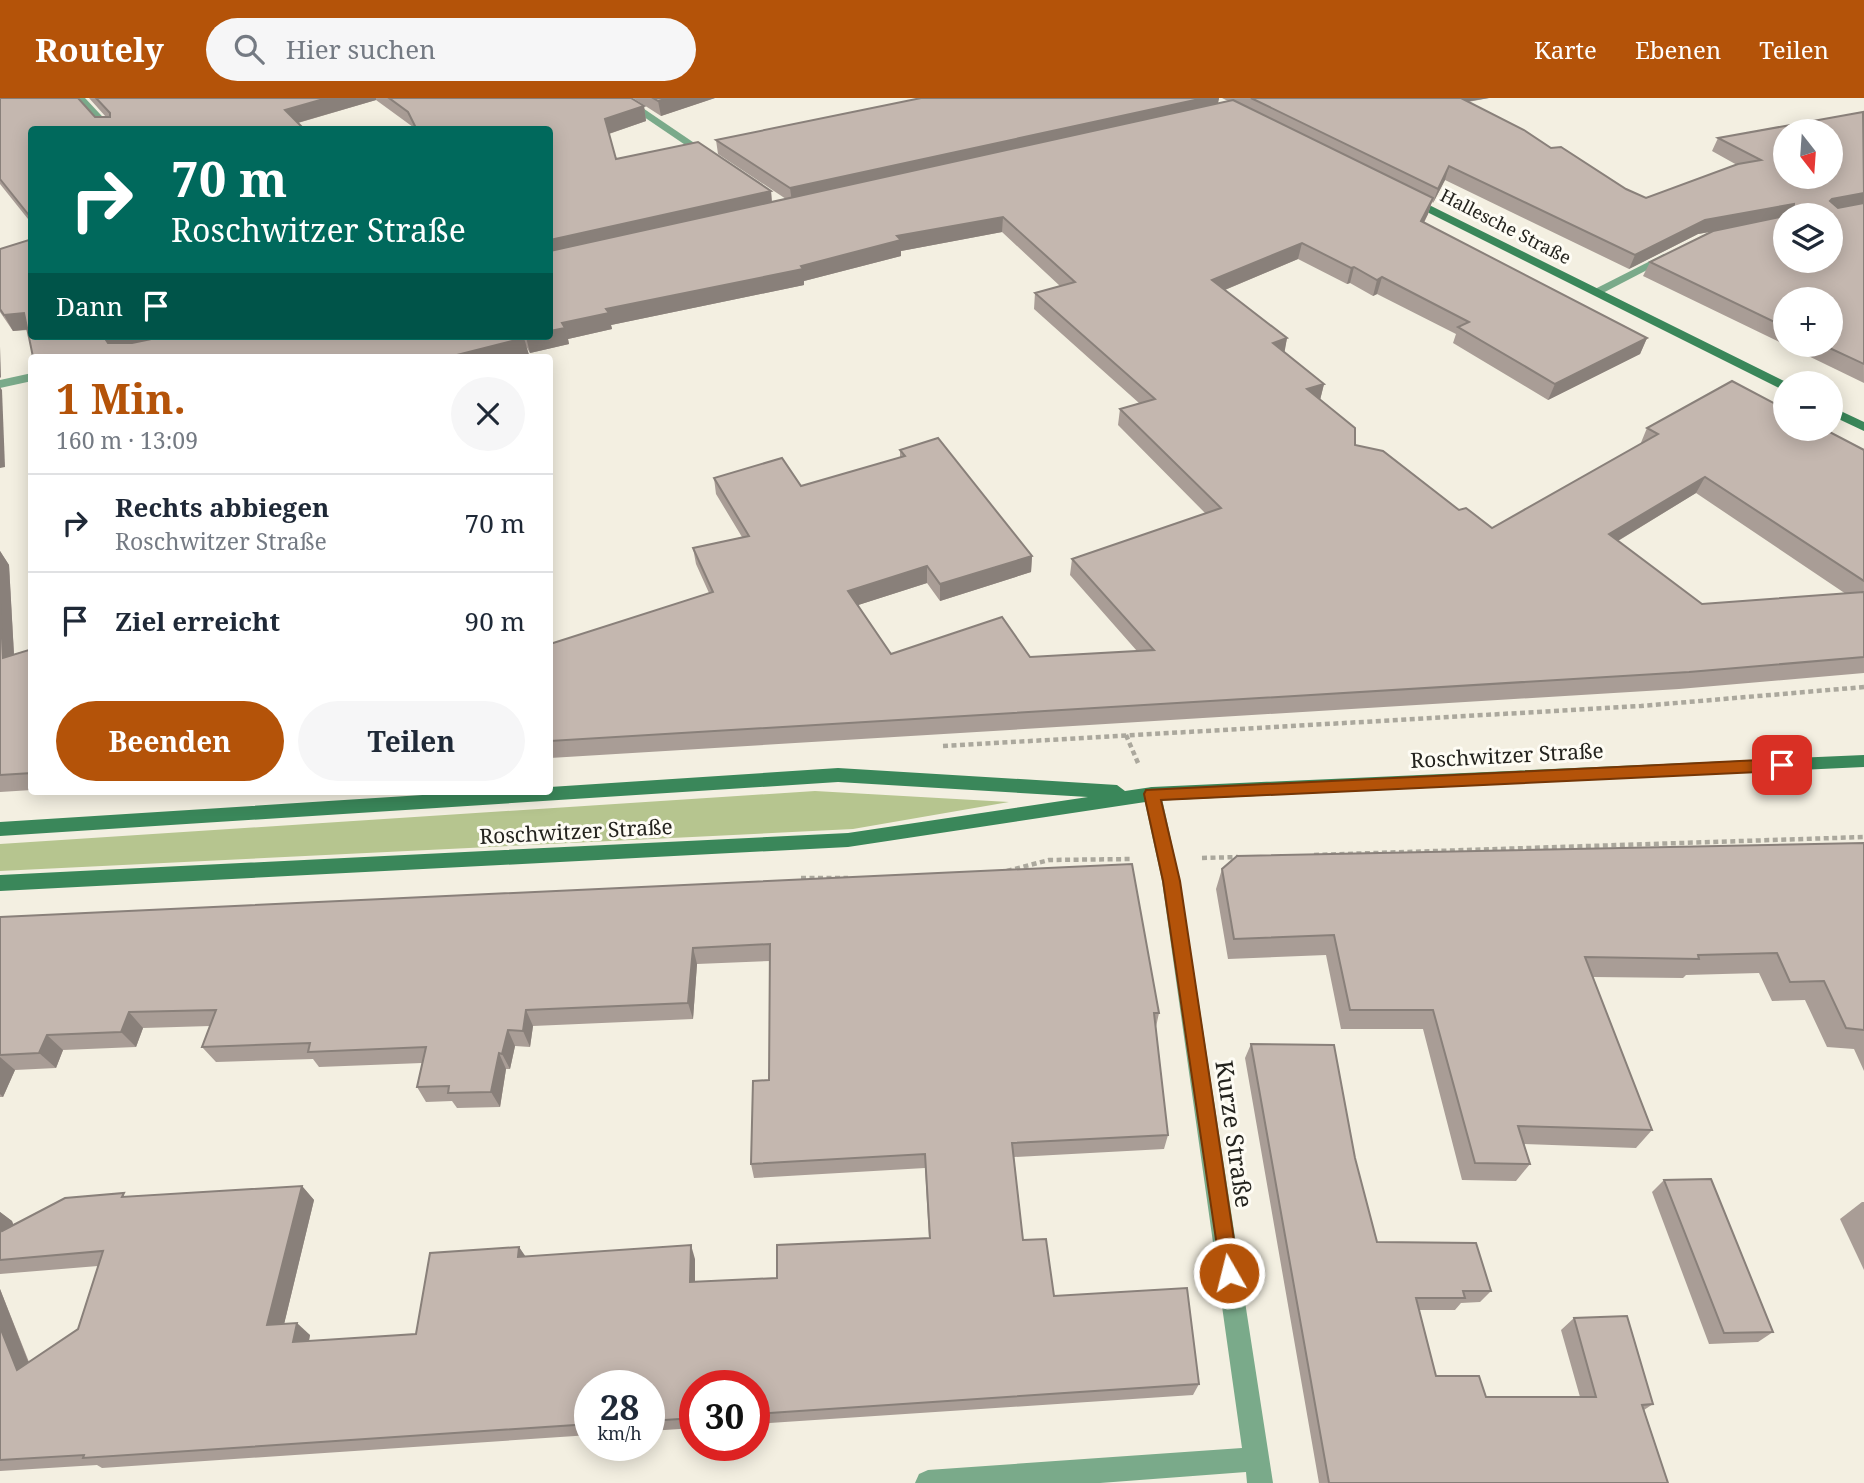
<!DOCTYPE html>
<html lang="de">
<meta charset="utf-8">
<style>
:root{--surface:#fff;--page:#f6f6f7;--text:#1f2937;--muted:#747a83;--line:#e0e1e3;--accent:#b45309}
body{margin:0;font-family:"Noto Serif",serif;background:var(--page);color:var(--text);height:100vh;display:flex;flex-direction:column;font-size:26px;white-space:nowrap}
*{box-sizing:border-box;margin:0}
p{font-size:23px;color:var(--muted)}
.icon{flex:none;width:38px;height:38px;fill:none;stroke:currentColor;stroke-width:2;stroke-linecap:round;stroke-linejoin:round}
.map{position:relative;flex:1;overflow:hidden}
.side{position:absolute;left:28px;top:256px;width:525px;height:441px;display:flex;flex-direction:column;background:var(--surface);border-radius:7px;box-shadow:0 4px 18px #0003}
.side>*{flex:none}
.hud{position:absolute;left:28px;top:28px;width:525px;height:214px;border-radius:7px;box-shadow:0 4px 18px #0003;background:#00695c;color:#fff;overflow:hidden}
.needle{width:46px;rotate:163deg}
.controls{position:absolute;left:1773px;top:21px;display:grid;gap:14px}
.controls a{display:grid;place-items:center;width:70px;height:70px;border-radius:50%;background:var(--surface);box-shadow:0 4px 18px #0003;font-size:35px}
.speed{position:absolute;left:574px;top:1272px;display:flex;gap:14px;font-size:35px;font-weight:700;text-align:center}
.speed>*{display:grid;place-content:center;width:91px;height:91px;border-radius:50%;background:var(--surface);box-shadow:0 4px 18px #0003;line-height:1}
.speed small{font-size:18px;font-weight:400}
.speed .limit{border:10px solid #d22;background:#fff;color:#111}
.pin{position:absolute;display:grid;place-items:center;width:60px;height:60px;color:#fff;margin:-30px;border-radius:14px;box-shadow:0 4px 10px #0006}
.me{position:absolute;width:77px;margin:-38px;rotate:352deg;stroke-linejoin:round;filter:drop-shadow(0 0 5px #0008)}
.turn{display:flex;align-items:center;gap:24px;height:147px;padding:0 28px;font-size:32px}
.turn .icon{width:91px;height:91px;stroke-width:2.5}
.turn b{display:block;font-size:49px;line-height:60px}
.then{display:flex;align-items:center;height:66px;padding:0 28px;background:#0003;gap:14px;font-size:26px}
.round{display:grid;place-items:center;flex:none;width:74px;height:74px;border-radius:37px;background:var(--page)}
.overview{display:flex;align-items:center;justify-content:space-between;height:119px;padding:0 28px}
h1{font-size:42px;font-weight:700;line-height:52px;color:var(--accent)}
.button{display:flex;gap:14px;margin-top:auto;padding:14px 28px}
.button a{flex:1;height:80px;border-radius:42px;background:var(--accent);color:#fff;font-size:28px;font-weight:700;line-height:80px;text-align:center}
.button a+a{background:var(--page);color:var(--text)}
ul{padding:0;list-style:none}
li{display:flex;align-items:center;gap:21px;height:98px;padding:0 28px;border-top:2px solid var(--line)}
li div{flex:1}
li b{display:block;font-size:26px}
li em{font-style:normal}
header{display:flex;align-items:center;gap:42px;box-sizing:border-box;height:98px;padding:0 35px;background:var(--accent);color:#fff}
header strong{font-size:33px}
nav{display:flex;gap:38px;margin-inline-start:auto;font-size:24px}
.search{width:490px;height:63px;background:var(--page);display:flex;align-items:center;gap:18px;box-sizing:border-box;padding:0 24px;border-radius:38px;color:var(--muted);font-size:26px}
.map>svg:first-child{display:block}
.green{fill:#b6c58f}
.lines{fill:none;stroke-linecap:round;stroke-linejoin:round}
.path{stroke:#aba89d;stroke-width:4.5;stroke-dasharray:5 3.5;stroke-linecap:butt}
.minor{fill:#7aaa8a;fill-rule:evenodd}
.secondary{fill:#3a875a;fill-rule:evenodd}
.wall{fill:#a99d96;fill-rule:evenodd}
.shaded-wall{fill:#89807a}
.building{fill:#c4b7af;stroke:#89807a;stroke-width:2;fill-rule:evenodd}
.route{fill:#b45309;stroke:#753606;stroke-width:2}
.labels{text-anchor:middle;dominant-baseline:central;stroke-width:6;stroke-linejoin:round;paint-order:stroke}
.far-street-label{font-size:18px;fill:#24231e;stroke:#fefcf4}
.street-label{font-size:21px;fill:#24231e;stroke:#fefcf4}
.near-street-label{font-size:24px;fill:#24231e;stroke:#fefcf4}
</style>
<header>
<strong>Routely</strong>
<div class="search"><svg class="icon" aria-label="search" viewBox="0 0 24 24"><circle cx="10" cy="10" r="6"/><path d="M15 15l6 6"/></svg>Hier suchen</div>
<nav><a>Karte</a><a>Ebenen</a><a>Teilen</a></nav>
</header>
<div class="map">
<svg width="1864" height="1385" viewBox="0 0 1864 1385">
<rect width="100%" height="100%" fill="#f3efe1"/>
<polygon class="green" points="815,693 1009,704 853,731 0,773 0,746"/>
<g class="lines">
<g class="path">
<polyline points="1126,637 1138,665"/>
<polyline points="943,648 1641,608 1864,589"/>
<polyline points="1314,757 1864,739"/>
<polyline points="1202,760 1238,759"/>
<polyline points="1007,773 1049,762 1133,761"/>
<polyline points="801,780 848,780"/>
</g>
<g class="minor">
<polygon points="75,0 85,0 115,32 104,32"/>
<polygon points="616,0 628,0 715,59 706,61"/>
<polygon points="1664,156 1674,158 1599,197 1589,194"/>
<polygon points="32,275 32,283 0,290 0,282"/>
<polygon points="1152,689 1158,691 1161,696 1180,783 1273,1385 1247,1385 1246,1374 1100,1385 915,1385 919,1376 928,1372 1242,1350 1162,783 1143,696 1146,691"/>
</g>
<g class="secondary">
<polygon points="1405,99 1413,99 1788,285 1785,285 1785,293 1405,103"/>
<polygon points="1830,308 1864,324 1864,333 1830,317"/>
<polygon points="1864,657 1864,669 1152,703 848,749 0,793 0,777 848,735 1088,699 838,684 0,738 0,724 485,693 550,693 550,689 838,670 1117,687 1125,693 1152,689"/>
</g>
</g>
<g class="wall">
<path d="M0 0H78L95 19H106L89 0H631L644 8 646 23 609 36 616 61 698 44 771 93 772 104 786 101 718 56 716 42 921 0H1219L1218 5 1228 3 1222 0H1489L1468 4 1524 32 1551 50 1561 49 1626 91 1646 100 1737 67 1712 53 1718 40 1863 14 1864 285 1643 178 1650 164 1710 134 1698 136 1629 171 1445 82 1433 105 1432 104 1428 116 1424 125 1647 240 1640 256 1548 302 1453 245 1456 236 1377 196 1373 198 1350 185 1347 186 1298 161 1225 192 1287 240 1284 254 1324 286 1320 302 1355 330V347L1383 353 1459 412 1466 410 1492 430 1640 347 1647 330 1732 283 1785 311V331H1824L1864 352V575L1679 591 550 660V546L709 495 696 466 693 450 742 439 716 396 714 380 782 360 801 388 900 360V352L938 340 1032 458 1031 474 940 503 927 485 858 507 891 556 1002 519 1030 559 1137 553 1070 477 1072 461 1206 416 1118 327 1120 311 1139 305 1034 211 1035 195 1060 188 1002 134 901 153V158L804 183V187L611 227 612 231 568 241 569 246 530 255 526 248 529 257 519 259H33L28 232 13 233 0 214V151L32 141V238H550V32H414L413 29 376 2 298 25 305 32H32V126L0 86ZM1785 33H1830V79H1785ZM1785 117H1830V163H1785ZM1785 201H1830V247H1785ZM1696 395 1846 496 1702 506 1618 443Z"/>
<polygon points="633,0 715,0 661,18"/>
<polygon points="0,453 9,467 14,556 32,551 32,692 0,694"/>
<polygon points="1864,745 1864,973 1854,951 1827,949 1805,902 1772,903 1759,875 1686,877 1683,880 1593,879 1652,1032 1636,1050 1524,1046 1530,1066 1516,1083 1462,1082 1423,931 1341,931 1326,857 1228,861 1216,791 1222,771"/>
<polygon points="1132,766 1159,915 1156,929 1168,1037 1164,1051 1014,1059 1023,1142 1054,1198 1199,1286 1193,1297 754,1326 754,1288 695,1288 695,1330 649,1333 649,1288 590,1288 590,1337 102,1370 97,1367 0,1373 0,1191 29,1264 78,1231 98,1168 0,1176 0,1114 12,1123 13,1126 128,1099 302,1088 314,1102 284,1226 310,1237 309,1243 416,1236 519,1149 525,1159 695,1161 695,1184 777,1180 929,1140 925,1070 754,1080 751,1066 769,982 770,863 697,866 693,921 533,928 530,949 515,948 510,971 506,971 500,1009 457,1010 452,1003 426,1004 417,989 422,965 319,969 313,961 216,964 202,949 210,928 143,930 136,949 63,952 56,970 15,972 3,999 0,999 0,819"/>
<polygon points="1251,946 1355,1060 1377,1144 1491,1193 1480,1204 1461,1205 1455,1212 1419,1212 1436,1278 1486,1299 1580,1299 1561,1232 1574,1220 1653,1306 1644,1312 1668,1385 1319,1385 1245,960"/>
<polygon points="1664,1082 1773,1234 1758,1244 1709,1246 1652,1094"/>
<polygon points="1862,1104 1864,1104 1864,1172 1840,1121"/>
</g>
<g class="shaded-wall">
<polygon points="327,0 376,0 376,2 290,27 285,12"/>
<polygon points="669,0 715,0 661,18 658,3"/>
<polygon points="1204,0 1219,0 1217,10 792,104 790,90"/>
<polygon points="1448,0 1489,0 1446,7"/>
<polygon points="644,8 646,23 608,36 605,21"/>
<polygon points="1449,68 1445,82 1433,105 1438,91"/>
<polygon points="771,93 772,109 550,158 550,142"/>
<polygon points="1864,95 1864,107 1824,114 1832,101"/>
<polygon points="1433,100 1428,116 1416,139 1421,123"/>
<polygon points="1794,106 1788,117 1785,117 1785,120 1698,136 1629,171 1635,157 1705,122"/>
<polygon points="1003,119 1002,134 901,153 901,158 804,183 804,187 611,227 612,231 568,241 569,246 530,255 526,239 550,238 550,233 562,225 606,211 801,168 897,138"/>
<polygon points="1302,145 1298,161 1210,198 1212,182"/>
<polygon points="1354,169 1350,185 1347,186 1351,170"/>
<polygon points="1382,179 1377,196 1373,198 1377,182"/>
<polygon points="24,215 32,231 13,233 4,217"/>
<polygon points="111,238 189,238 114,259 106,242"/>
<polygon points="524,240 529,257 519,259 449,259"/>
<polygon points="1287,240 1284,257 1273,245"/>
<polygon points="1647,240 1640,256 1548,302 1555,286"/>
<polygon points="0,249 1,279 0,280"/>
<polygon points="1324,286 1320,302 1307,291"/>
<polygon points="0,289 2,292 5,369 0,370"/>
<polygon points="1705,379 1696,395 1601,453 1609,436"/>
<polygon points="0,453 9,467 15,576 3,560 0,501"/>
<polygon points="1032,458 1031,474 940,503 940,486"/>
<polygon points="927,468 927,485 849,510 848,493"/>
<polygon points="693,850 697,866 693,921 688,905"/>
<polygon points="526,912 533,928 530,949 523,933"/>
<polygon points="129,914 143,930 136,949 121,934"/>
<polygon points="508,932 515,948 510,971 502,956"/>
<polygon points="47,937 63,952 56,970 39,955"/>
<polygon points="499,955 506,971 500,1009 491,994"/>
<polygon points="0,959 15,972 3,999 0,996"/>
<polygon points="302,1088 314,1102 281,1239 267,1227"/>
<polygon points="0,1114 12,1123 20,1146 2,1133 0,1128"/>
<polygon points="691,1147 695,1161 695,1197 690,1184"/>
<polygon points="519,1149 528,1162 518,1159"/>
<polygon points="0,1191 36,1284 17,1272 0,1229"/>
<polygon points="297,1225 310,1237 306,1256 293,1244"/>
</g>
<g class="building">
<polygon points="0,0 78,0 95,19 110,19 110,15 96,0 327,0 285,12 305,32 32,32 32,121 0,81"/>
<polygon points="389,0 631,0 644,8 605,21 616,61 698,44 771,93 550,142 550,32 417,32 408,14"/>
<polygon points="653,0 669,0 658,3"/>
<polygon points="921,0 1204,0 790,90 716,42"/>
<path d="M1251 0H1461L1524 32 1551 50 1561 49 1626 91 1646 100 1738 66 1761 62 1718 40 1863 14 1864 95 1832 101 1830 103 1838 110 1864 105V266L1823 247H1830V201H1785V229L1650 164 1713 133 1785 118V163H1830V117H1790H1793L1794 106 1705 122 1635 157 1449 68 1438 91ZM1785 33H1830V79H1785Z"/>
<polygon points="1233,2 1433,100 1421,123 1647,240 1555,286 1458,229 1469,224 1382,179 1377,182 1354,169 1351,170 1302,145 1212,182 1287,240 1273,245 1324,286 1307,291 1355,330 1355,347 1383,353 1459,412 1466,410 1492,430 1658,336 1647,330 1732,283 1785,311 1785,331 1824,331 1864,352 1864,483 1705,379 1609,436 1702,506 1864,494 1864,559 1689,574 550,643 550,546 713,494 693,450 749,438 714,380 782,360 801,388 905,358 900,352 938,340 1032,458 940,486 927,468 848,493 891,556 1002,519 1030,559 1154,552 1072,461 1221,410 1120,311 1155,301 1035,195 1075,184 1003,119 897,138 901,142 801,168 803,171 606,211 609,215 562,225 565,230 550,233 550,153"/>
<polygon points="32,141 32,238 111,238 106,242 108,245 132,245 166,238 522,238 524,240 449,259 33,259 24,215 4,217 0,211 0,151"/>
<polygon points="0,501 3,560 32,551 32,675 0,677"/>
<polygon points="1864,745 1864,932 1846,930 1824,883 1790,884 1777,855 1698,857 1699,861 1585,859 1652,1032 1518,1028 1530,1066 1475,1065 1433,912 1350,912 1334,837 1234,841 1222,771 1237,758"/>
<polygon points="1132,766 1159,915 1154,915 1168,1037 1012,1045 1023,1142 1046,1141 1054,1198 1187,1190 1199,1286 754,1316 754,1288 695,1288 695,1320 649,1323 649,1288 590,1288 590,1326 83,1360 84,1357 0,1362 0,1229 17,1272 78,1231 103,1153 0,1162 0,1128 2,1133 65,1100 124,1095 122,1099 302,1088 267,1227 297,1225 293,1244 416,1236 430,1155 519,1149 518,1159 691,1147 690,1184 777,1180 777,1147 930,1140 925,1056 751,1066 753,983 769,982 770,846 693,850 688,905 526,912 523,933 508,932 502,956 499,955 491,994 448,995 449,988 417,989 426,949 308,954 310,945 202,949 216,912 129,914 121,934 47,937 39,955 0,957 0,819"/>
<polygon points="1251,946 1334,947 1355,1060 1377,1144 1476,1145 1491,1193 1463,1193 1465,1200 1416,1200 1436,1278 1479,1278 1486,1299 1596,1299 1574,1220 1627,1218 1653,1306 1642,1307 1668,1385 1329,1385"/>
<polygon points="1711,1081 1773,1234 1724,1235 1664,1082"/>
</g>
<polygon class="route" points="1782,661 1790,667 1782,673 1161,702 1180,783 1239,1175 1236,1182 1229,1185 1222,1182 1163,783 1144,696 1146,692"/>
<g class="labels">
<g class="far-street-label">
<text transform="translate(1506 128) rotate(27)">Hallesche Straße</text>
</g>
<g class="street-label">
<text transform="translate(1507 657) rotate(-3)">Roschwitzer Straße</text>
<text transform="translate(576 733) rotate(-3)">Roschwitzer Straße</text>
</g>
<g class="near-street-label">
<text transform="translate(1235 1036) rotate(82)">Kurze Straße</text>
</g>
</g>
</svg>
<div class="controls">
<a><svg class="needle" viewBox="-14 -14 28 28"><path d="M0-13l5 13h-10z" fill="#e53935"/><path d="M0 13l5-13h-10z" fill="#747a83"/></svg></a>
<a><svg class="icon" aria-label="layers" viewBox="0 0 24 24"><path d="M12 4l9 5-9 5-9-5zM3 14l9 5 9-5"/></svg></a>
<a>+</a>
<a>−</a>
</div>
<div class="speed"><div>28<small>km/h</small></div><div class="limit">30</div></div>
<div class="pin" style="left:1782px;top:667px;background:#d93025"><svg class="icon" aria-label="arrive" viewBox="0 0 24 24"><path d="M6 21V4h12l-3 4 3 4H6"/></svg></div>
<svg class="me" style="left:1229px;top:1175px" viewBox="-20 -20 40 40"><circle r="17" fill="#b45309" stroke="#fff" stroke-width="3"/><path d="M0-11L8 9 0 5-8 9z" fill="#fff"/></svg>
<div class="hud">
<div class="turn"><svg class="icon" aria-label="right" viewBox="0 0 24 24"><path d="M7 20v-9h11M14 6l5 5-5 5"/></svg><div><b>70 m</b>Roschwitzer Straße</div></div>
<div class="then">Dann<svg class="icon" aria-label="arrive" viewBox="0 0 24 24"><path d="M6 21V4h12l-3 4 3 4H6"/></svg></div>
</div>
<section class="side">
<div class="overview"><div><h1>1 Min.</h1><p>160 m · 13:09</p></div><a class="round"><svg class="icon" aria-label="close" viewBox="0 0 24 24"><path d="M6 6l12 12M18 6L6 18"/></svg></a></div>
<ul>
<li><svg class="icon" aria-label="right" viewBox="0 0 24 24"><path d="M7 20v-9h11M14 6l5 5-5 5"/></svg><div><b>Rechts abbiegen</b><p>Roschwitzer Straße</p></div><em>70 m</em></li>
<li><svg class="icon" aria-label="arrive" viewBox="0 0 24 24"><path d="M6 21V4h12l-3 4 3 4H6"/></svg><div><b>Ziel erreicht</b></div><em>90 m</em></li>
</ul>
<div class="button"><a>Beenden</a><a>Teilen</a></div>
</section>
</div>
